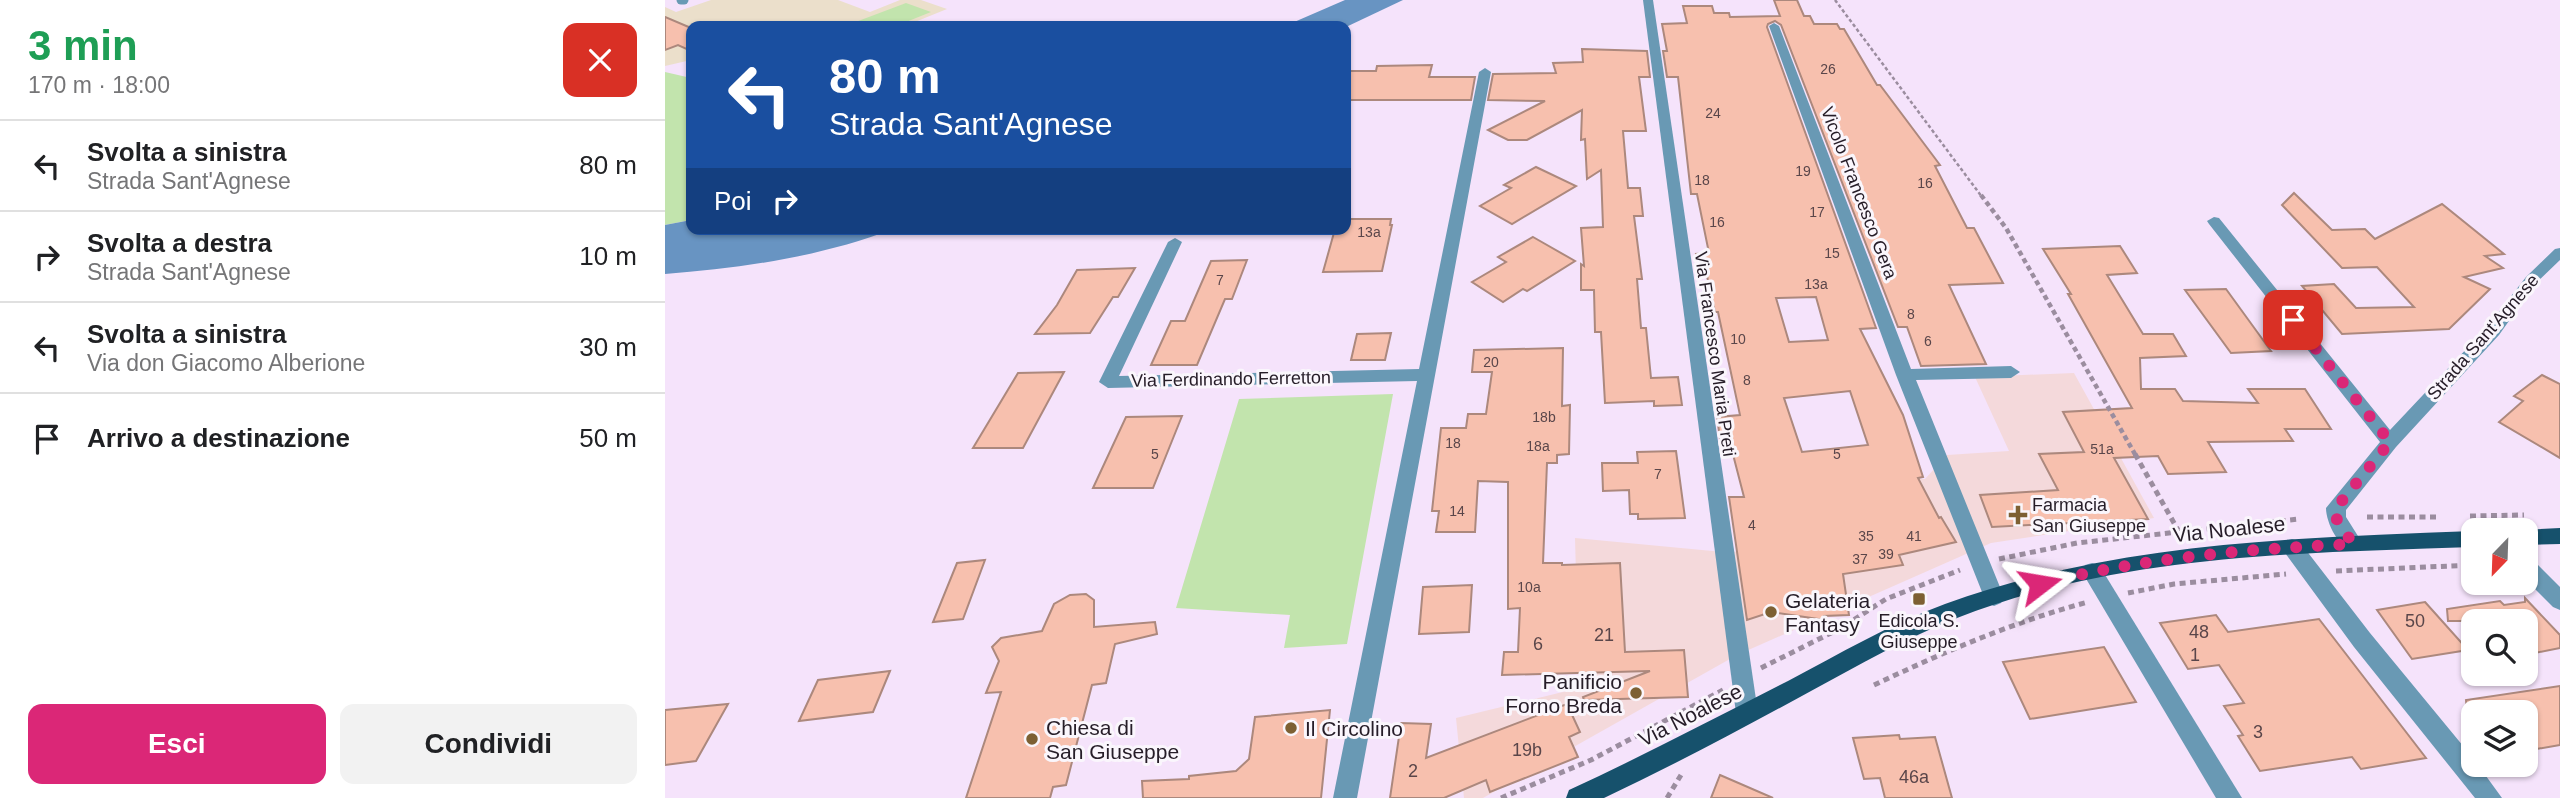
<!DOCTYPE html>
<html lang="it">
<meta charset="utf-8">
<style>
:root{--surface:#fff;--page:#f2f2f2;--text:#202124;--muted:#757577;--line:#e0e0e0;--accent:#db2777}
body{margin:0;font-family:Arial,sans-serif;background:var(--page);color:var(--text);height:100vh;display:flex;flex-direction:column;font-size:26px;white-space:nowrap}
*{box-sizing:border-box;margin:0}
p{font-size:23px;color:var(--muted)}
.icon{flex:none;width:38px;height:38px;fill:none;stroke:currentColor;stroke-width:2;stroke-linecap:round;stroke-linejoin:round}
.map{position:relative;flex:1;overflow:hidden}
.sheet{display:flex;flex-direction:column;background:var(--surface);width:665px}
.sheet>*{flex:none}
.hud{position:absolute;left:21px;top:21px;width:665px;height:214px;border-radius:14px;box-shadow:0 2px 5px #0004;background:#1a4fa0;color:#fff;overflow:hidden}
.needle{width:46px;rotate:203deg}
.tools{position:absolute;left:1796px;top:518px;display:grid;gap:14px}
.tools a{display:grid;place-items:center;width:77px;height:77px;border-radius:14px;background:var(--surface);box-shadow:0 2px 5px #0004;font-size:35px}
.pin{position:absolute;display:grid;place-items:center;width:60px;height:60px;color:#fff;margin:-30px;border-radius:14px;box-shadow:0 4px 10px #0006}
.me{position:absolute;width:77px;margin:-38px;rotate:76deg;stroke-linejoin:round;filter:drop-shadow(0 0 5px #0008)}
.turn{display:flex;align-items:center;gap:24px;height:147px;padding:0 28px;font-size:32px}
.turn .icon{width:91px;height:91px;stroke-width:2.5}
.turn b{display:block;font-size:49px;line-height:60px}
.then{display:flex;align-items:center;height:66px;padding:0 28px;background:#0003;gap:14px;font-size:26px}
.round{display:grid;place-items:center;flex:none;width:74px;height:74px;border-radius:14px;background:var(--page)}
.headline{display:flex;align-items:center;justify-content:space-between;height:119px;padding:0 28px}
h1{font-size:42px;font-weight:700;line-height:52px;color:#1e9e55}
.primary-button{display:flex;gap:14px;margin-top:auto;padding:14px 28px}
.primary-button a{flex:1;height:80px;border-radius:14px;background:var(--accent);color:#fff;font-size:28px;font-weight:700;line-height:80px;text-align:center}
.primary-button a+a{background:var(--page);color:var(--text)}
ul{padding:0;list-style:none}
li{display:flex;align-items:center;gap:21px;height:91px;padding:0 28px;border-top:2px solid var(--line)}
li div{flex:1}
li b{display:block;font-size:26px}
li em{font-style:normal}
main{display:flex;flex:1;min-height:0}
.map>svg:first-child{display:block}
.commercial{fill:#f4d9db}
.education{fill:#ebdfcb}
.green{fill:#c2e4ad}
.water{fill:#6894c2}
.building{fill:#f7c0ae;stroke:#ac887d;stroke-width:2;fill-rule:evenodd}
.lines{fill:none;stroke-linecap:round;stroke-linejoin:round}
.path-far2{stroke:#9b8d9f;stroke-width:2.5;stroke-dasharray:3.5 2.5;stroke-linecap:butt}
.path-far1{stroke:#9b8d9f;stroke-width:4.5;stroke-dasharray:5 3.5;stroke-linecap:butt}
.path{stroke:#9b8d9f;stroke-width:5;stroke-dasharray:6 4.5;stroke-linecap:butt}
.service{stroke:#6999b4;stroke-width:9}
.minor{fill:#6999b4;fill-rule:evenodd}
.primary{fill:#16516c;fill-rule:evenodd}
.route{stroke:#db2777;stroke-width:12;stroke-dasharray:0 21.6}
.poi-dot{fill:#7d6033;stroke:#faf6fc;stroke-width:2.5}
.labels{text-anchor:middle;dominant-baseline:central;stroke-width:6;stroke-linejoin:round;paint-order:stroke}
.number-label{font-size:14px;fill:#5a464a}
.street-label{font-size:18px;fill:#261d28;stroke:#faf6fc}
.poi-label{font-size:18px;fill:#261d28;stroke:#faf6fc;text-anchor:start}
.near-number-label{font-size:18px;fill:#5a464a}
.near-street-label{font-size:21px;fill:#261d28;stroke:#faf6fc}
.near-poi-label{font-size:21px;fill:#261d28;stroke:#faf6fc;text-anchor:start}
</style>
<main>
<section class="sheet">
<div class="headline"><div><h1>3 min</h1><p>170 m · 18:00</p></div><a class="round" style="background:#d93025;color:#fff"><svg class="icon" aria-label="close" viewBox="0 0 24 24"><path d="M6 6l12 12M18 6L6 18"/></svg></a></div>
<ul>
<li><svg class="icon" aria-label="left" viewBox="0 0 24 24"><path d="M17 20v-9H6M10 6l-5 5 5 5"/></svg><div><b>Svolta a sinistra</b><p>Strada Sant'Agnese</p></div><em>80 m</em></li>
<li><svg class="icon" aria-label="right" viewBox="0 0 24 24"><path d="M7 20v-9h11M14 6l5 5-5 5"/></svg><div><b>Svolta a destra</b><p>Strada Sant'Agnese</p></div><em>10 m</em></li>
<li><svg class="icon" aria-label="left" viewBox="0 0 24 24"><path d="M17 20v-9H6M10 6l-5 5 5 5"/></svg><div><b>Svolta a sinistra</b><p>Via don Giacomo Alberione</p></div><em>30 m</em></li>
<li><svg class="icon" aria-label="arrive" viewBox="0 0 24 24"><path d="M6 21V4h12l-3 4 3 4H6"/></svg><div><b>Arrivo a destinazione</b></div><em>50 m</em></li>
</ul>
<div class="primary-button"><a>Esci</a><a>Condividi</a></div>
</section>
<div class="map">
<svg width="1895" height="798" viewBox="0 0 1895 798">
<rect width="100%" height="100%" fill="#f5e3fb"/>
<polygon class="commercial" points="1409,373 1489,518 1326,543 1072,655 818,798 799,798 791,718 914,688 910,538 1058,552 1149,549 1209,478 1260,479 1282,455 1344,451 1310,377"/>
<polygon class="education" points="46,0 173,0 205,12 235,0 256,0 282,9 240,26 26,26 26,60 0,66 0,7 11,12"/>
<g class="green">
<polygon points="241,3 266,12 231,26 180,26"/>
<polygon points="0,72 26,78 26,220 0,225"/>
<polygon points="728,394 682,644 619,648 625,615 511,608 574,399"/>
</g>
<g class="water">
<polygon points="680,0 738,0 681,27 620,26"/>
<path d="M26 220V229H228C155 257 77 268 0 274V225Z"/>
</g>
<g class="building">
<path d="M1109 0H1132L1139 16H1145L1149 24H1172L1175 29H1179L1212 85H1215L1275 165 1270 166 1302 228H1309L1338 283 1284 285 1321 364 1256 366 1242 327H1233L1116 25 1110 21 1103 24 1102 27 1211 328 1195 329 1238 415 1258 477 1253 478 1274 518 1276 517 1291 542 1234 555 1238 565 1178 574 1184 615 1159 616 1160 620 1106 612 1082 620 1064 497H1079L1064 439H1055L1052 417 1075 415 1053 312H1050L1042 276H1035L1031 254 1044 253 1032 194H1026L1013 77H1002L998 51H1002L997 24 1022 23 1018 6H1047L1049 13H1064L1065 17 1115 16ZM1151 297 1163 340 1124 342 1111 298ZM1185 391 1203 445 1137 452 1119 398Z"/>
<polygon points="0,17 26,28 26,51 13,45 0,50"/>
<polygon points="917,49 982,51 985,77 974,77 981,131 958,131 963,188 975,188 978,216 969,216 977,279 972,279 976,328 981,328 986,378 1013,377 1017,405 989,406 989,401 940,403 936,332 930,332 929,290 916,290 916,264 919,266 916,228 938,227 936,170 922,179 920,139 916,140 917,110 862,140 843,140 823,130 880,101 823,100 828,74 891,73 888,63 918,62"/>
<polygon points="767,65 764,77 810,77 806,100 681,100 684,71 711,71 712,66"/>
<polygon points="871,167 911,186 847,224 815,206 846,188 839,185"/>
<polygon points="1629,193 1667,230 1700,229 1710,239 1777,204 1839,254 1820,256 1838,268 1799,277 1825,289 1784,329 1677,334 1637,286 1669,284 1691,308 1749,307 1712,267 1677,268 1617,205"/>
<polygon points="681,219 726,219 725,225 727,225 717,271 658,272 670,229 681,229"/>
<polygon points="868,237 910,261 862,291 858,289 838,302 807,282 841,262 833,257"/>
<polygon points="1455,246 1472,273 1442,275 1478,334 1508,334 1521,356 1475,358 1476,389 1510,389 1518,401 1593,403 1583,389 1640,389 1666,429 1620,429 1628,441 1543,442 1561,472 1503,474 1493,456 1449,458 1483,519 1327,527 1315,495 1393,490 1374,454 1419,452 1398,412 1467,408 1403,294 1406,294 1378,249"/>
<polygon points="582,260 567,299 560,299 532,365 486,365 506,321 520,321 546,261"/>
<polygon points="470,268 453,297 448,297 425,333 370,334 392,305 412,270"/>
<polygon points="1561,289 1606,351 1566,353 1520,290"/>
<polygon points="726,333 720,360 686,360 692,334"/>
<polygon points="898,348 897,406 905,405 904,454 892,455 892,463 882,463 878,563 897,563 897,565 955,563 960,652 1019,650 1023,697 919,700 918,697 985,671 837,675 839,652 853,652 855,608 843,609 843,482 813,481 810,532 771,532 774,511 767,511 776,428 801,428 803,414 821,414 827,372 807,372 809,350"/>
<polygon points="399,372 358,448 308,448 353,373"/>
<polygon points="1877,375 1895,384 1895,458 1834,422 1858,401 1849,396"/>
<polygon points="517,416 488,488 428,488 461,417"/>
<polygon points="1011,451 1020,518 973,519 973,514 965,514 964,490 938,491 937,463 973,463 972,452"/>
<polygon points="320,560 298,619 268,622 292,563"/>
<polygon points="807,585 804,632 754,634 758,587"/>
<polygon points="421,594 429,600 429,627 490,622 492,634 450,644 441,683 427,685 401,785 388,787 385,798 301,798 336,692 321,693 334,661 327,647 336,638 377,631 389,604 405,595"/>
<polygon points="1860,598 1895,635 1895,648 1860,655 1860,621 1783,621 1782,609 1835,601 1839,605 1860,602"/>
<polygon points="1760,602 1803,650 1747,659 1712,610"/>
<polygon points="1551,615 1563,632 1654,619 1761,758 1696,769 1687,757 1595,771 1573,736 1578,735 1559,706 1579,703 1554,665 1523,669 1495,623"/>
<polygon points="1439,647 1471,702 1365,719 1338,662"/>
<polygon points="225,671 208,712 134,721 153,680"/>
<polygon points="1895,686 1895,745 1860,751 1860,712 1802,712 1801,700"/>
<polygon points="63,704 31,761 0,765 0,710"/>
<polygon points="902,704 915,732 904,737 913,757 825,792 821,780 779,798 725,798 736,723 766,724 761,758"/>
<polygon points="665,710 656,798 478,798 477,781 524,779 524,776 571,771 584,759 590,717"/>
<polygon points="1234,735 1235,739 1270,737 1287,798 1220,798 1215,778 1199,779 1188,738"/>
<polygon points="1055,775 1108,798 1046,798"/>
</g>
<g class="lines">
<polyline class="path-far2" points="1170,0 1317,197"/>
<polyline class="path-far1" points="1316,195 1341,228 1471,456"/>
<g class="path">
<polyline points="1470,454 1513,530"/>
<polyline points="1805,516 1859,515"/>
<polyline points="1702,517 1772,517"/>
<polyline points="1334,559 1412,543 1634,519"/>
<polyline points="1671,571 1808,565"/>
<polyline points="1463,593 1509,584 1621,574"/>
<polyline points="1096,668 1176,628 1221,599 1295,570"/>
<path d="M1209 685C1279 652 1348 622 1423 602"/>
<polyline points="836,798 926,760 1058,690"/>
<polyline points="1002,798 1016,775"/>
</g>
<polyline class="service" points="16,0 19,0"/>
<g class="minor">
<polygon points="978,0 988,0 1093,713 1090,720 1082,723 1074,720 1071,713"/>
<polygon points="1109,23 1114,26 1246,369 1346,366 1355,372 1346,378 1251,380 1339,597 1336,603 1329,606 1322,603 1319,597 1231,375 1104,26"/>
<polygon points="820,68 826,72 692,798 668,798 752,381 443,388 434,382 503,242 510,238 517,242 454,376 754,369 814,72"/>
<path d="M1549 217 1554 218 1725 430 1822 327 1861 277 1890 249 1895 248V260L1871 283 1834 335 1731 447 1681 510V517L1698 544 1695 550C1677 556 1661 524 1661 508L1715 442 1544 224 1542 221Z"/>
<polygon points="1627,539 1634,541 1705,633 1808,758 1808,765 1813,765 1837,798 1810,798 1689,647 1620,553 1617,547 1620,541"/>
<polygon points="1860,557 1867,559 1895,587 1895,610 1888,607 1860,579"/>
<polygon points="1427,563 1434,565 1577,798 1551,798 1420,577 1417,571 1420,565"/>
</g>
<g class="primary">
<polygon points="1895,528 1895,544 1860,545 1860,530 1857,530"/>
<path d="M1808 531V547C1635 553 1456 554 1292 618 1241 638 1194 665 1146 691 1078 728 1009 765 939 798H901L904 790C978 756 1050 718 1123 681 1174 654 1225 624 1280 604 1450 542 1629 538 1808 531Z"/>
</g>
</g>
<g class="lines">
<path class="route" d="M1375 584C1477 558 1582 549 1688 544L1671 518V508L1725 442 1628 320"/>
</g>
<g class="poi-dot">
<path d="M1349.5 504.5h7v7h7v7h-7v7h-7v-7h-7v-7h7z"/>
<rect x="1247" y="592" width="14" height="14" rx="3.5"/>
<circle cx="1106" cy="612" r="7"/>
<circle cx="971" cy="693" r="7"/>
<circle cx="626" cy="728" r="7"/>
<circle cx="367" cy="739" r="7"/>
</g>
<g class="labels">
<g class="number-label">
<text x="1163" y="69">26</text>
<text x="1048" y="113">24</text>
<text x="1138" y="171">19</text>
<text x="1037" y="180">18</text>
<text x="1260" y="183">16</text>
<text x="1152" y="212">17</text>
<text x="1052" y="222">16</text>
<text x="704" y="232">13a</text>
<text x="1167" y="253">15</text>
<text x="555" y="280">7</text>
<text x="1151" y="284">13a</text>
<text x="1246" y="314">8</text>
<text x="1073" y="339">10</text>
<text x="1263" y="341">6</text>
<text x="826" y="362">20</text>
<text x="1082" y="380">8</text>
<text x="879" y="417">18b</text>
<text x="788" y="443">18</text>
<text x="873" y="446">18a</text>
<text x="1437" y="449">51a</text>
<text x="490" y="454">5</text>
<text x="1172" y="454">5</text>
<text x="993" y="474">7</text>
<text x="792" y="511">14</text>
<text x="1087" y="525">4</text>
<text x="1201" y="536">35</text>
<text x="1249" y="536">41</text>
<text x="1221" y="554">39</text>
<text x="1195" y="559">37</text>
<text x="864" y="587">10a</text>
</g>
<g class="street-label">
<text transform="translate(1194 193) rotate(69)">Vicolo Francesco Gera</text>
<text transform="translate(1818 337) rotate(-49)">Strada Sant'Agnese</text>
<text transform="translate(1050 354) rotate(82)">Via Francesco Maria Preti</text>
<text transform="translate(566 379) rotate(-1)">Via Ferdinando Ferretton</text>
</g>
<g class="poi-label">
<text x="1367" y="505">Farmacia<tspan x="1367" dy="21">San Giuseppe</tspan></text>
<text x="1254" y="621" text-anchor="middle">Edicola S.<tspan x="1254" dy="21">Giuseppe</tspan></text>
</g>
<g class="near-number-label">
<text x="1750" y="621">50</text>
<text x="1534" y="632">48</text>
<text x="939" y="635">21</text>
<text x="873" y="644">6</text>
<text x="1530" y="655">1</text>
<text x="1593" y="732">3</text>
<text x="862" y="750">19b</text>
<text x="748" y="771">2</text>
<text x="1249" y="777">46a</text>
</g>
<g class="near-street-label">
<text transform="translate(1564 529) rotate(-6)">Via Noalese</text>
<text transform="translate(1025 715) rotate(-27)">Via Noalese</text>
</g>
<g class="near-poi-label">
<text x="1120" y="600">Gelateria<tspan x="1120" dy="24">Fantasy</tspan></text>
<text x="957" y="681" text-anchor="end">Panificio<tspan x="957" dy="24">Forno Breda</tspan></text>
<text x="381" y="727">Chiesa di<tspan x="381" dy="24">San Giuseppe</tspan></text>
<text x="640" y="728">Il Circolino</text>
</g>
</g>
</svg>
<div class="tools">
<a><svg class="needle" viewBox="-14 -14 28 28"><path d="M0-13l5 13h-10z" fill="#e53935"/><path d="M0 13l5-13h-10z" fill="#757577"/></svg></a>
<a><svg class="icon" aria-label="search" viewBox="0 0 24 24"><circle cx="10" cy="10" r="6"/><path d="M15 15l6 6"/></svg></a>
<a><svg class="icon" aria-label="layers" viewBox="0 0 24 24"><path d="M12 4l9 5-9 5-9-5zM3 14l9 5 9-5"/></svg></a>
</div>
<div class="pin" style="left:1628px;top:320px;background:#d93025"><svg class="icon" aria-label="arrive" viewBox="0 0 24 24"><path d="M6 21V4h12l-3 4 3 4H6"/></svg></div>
<svg class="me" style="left:1375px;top:584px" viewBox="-20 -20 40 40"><path d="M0-17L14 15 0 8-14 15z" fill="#db2777" stroke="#fff" stroke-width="4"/></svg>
<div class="hud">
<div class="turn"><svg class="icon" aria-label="left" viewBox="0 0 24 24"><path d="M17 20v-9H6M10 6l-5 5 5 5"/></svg><div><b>80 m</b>Strada Sant'Agnese</div></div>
<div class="then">Poi<svg class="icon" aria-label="right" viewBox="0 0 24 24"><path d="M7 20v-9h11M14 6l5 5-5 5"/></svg></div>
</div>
</div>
</main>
